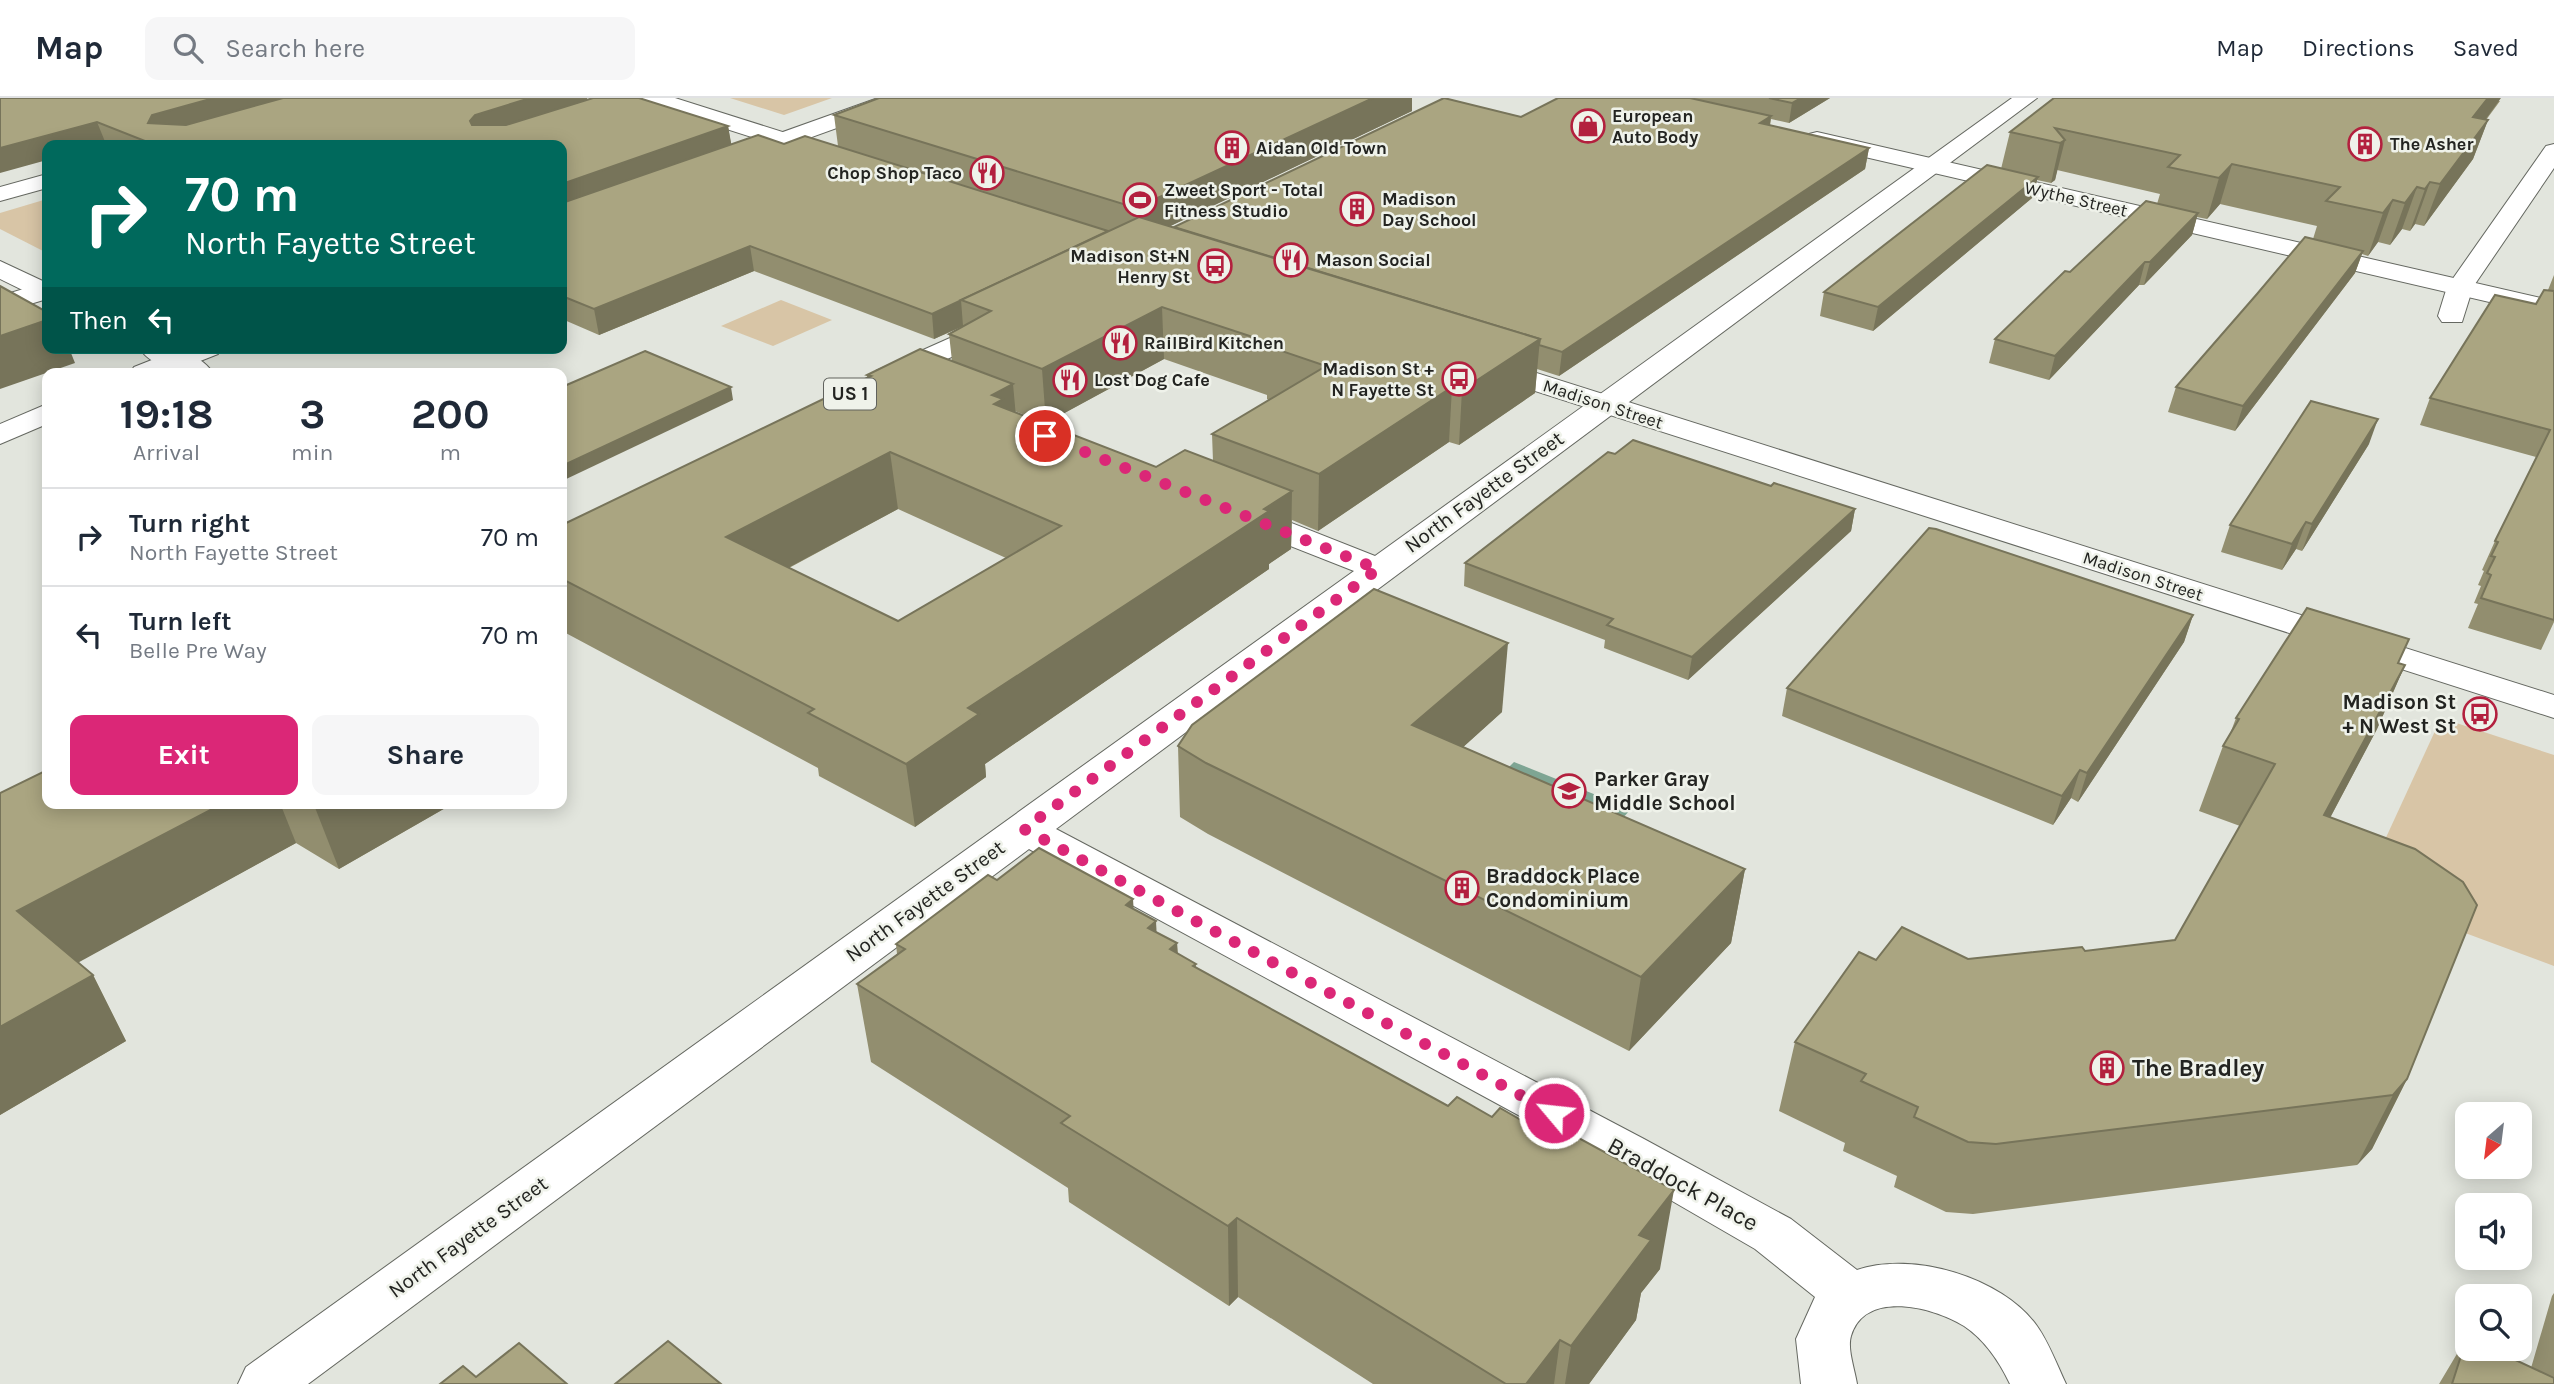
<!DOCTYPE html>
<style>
:root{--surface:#fff;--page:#f6f6f7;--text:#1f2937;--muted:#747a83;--line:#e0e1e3;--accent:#db2777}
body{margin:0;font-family:Karla,sans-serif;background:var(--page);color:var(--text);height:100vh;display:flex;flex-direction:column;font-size:26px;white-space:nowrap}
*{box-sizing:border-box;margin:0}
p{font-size:23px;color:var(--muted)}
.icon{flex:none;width:38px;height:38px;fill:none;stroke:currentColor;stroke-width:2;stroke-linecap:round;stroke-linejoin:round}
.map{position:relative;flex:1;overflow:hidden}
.sheet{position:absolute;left:42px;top:270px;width:525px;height:441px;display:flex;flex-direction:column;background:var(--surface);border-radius:14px;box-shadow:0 4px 18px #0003}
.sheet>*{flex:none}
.guide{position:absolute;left:42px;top:42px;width:525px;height:214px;border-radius:14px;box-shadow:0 4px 18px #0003;background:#00695c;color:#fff;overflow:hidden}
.needle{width:46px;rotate:208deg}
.tools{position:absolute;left:2455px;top:1004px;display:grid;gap:14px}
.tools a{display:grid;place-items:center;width:77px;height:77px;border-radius:14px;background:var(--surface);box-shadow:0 4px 18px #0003;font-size:35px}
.pin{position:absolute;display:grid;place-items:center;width:60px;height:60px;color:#fff;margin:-30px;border:4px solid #fff;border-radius:50%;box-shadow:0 2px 7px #0007}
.me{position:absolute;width:77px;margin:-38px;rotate:298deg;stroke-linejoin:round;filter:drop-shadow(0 0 5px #0008)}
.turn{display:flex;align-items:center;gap:24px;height:147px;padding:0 28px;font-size:32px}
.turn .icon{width:91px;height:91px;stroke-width:2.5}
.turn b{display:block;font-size:49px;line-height:60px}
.then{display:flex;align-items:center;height:66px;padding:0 28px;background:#0003;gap:14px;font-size:26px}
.eta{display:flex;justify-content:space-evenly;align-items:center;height:119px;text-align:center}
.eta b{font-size:42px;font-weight:700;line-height:49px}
.action{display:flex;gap:14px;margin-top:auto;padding:14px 28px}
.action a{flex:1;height:80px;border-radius:14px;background:var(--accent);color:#fff;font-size:28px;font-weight:700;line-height:80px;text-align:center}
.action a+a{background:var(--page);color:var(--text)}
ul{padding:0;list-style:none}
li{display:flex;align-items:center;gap:21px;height:98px;padding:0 28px;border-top:2px solid var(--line)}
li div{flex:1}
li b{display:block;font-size:26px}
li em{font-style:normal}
header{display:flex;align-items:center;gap:42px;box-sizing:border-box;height:98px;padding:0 35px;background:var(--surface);border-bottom:2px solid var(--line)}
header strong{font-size:33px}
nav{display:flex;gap:38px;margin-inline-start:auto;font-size:24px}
.search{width:490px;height:63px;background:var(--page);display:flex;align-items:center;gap:18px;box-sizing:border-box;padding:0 24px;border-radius:14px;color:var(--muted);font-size:26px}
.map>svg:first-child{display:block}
.green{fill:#d8c5a6}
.water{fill:#7ea593}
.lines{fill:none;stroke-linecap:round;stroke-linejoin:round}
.street-casing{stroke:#656861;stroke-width:2}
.secondary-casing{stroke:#656861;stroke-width:2}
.highway-casing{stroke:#656861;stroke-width:2}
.street{fill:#fff;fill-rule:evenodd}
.secondary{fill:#fff;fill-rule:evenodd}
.highway{fill:#fff;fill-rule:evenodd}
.wall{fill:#928e6f;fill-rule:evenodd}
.shaded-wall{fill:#77745a}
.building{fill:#aaa581;stroke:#77745a;stroke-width:2;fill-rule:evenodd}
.route{stroke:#db2777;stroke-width:12;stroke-dasharray:0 21.6}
.labels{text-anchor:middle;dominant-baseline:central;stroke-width:5;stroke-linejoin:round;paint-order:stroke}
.far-poi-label{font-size:18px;font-weight:bold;fill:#232421;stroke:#eff2ea;text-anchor:start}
.far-street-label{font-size:18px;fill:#232421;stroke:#eff2ea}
.shield{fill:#eff2ea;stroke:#60625d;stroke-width:2}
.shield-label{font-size:19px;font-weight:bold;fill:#232421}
.street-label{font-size:21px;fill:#232421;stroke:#eff2ea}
.poi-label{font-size:21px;font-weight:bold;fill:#232421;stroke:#eff2ea;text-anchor:start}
.near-poi-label{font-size:24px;font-weight:bold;fill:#232421;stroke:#eff2ea;text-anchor:start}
.near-street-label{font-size:24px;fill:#232421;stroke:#eff2ea}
</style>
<header>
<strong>Map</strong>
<div class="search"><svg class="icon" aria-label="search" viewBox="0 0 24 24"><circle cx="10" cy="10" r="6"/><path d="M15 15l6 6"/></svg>Search here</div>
<nav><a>Map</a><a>Directions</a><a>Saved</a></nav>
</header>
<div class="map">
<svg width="2554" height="1286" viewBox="0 0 2554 1286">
<rect width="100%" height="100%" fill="#e2e5dd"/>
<g class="green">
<polygon points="730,0 832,0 784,17"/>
<polygon points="47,101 47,155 0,131 0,115"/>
<polygon points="781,202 832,222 773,248 721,228"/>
<polygon points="2441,620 2554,657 2554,868 2360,796"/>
</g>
<polygon class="water" points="1514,664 1631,711 1601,744 1483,695"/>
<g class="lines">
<defs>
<g id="street">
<path d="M2012 0H2037L1056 731 1644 1041 1791 1121 1857 1172C1912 1153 2002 1179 2037 1228 2049 1245 2057 1267 2066 1286H2010C1999 1263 1985 1242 1964 1228 1934 1209 1865 1191 1851 1238 1847 1251 1855 1272 1857 1286H1801L1796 1241 1815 1199 1755 1151 1610 1067 1029 751 308 1286H238L246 1269 1354 473 1232 425 1228 418 1232 411 1244 408 1256 411 1375 458Z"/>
<polygon points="2554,46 2554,70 2473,189 2462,224 2442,224 2438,218 2447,189 2546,48"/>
<polygon points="47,76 47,90 0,103 0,89"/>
<polygon points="47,184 47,201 0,215 0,198"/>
</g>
<g id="secondary">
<polygon points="642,0 675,0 830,49 833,54 822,61 814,59 645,5"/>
<polygon points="1817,34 2554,203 2554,219 1809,46 1806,41 1809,36"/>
<polygon points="0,163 47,185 47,204 0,181"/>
<path d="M139 250C165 250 197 251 213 275 188 275 156 274 139 250Z"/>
<polygon points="1486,259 2554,597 2554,620 1476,274 1472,268 1476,262"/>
</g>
<g id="highway">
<polygon points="878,0 909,0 906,5 737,66 721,66 717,61 721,56"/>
<polygon points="997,219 1007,221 1011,227 1007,233 896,285 886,288 876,285 872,279 876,273"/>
<polygon points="182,250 222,250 218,256 170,275 130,275 134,269"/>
<polygon points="47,306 47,326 0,346 0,326"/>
</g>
</defs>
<use href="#street" class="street-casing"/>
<use href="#secondary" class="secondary-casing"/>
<use href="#highway" class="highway-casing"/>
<use href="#street" class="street"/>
<use href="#secondary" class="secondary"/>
<use href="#highway" class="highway"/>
</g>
<g class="wall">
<path d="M0 0 588 2 728 28 731 47 784 46 838 48 834 17 879 0H1412V13L1170 128 1174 129 1521 19 1558 0H1830L1789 25 1771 21 1770 28 1869 50 1865 71 1559 278 1537 271 1535 295 1459 347 1449 344 1318 433 1292 422 1291 451 1269 466V471L985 666 986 679 915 729 819 678 818 670 562 533V427L867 280V277L952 263 949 236 963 228 934 241 754 173 599 237 562 221V47H108L106 46 102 47H47ZM1164 261 1267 297V301L1269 302 1212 336 1213 363 1156 369 1015 314V313L1046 325ZM898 411 1006 460 898 523 789 470Z"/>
<polygon points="2054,0 2500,3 2486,22 2488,22 2473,61 2424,128 2415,126 2410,133 2402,131 2390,147 2378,144 2368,158 2362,156 2355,175 2235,333 2168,314 2176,289 2313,141 2317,128 2220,106 2207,121 2197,119 2192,137 2144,187 2139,187 2049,282 1989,265 1995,241 2070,174 2157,106 2160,96 2057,72 2055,82 2051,85 2037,82 2032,100 1873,233 1820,218 1824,194 2001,71 2010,34"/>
<polygon points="2554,177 2554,524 2541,552 2468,530 2478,506 2474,505 2481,488 2478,487 2484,473 2482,472 2495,443 2536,359 2420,327 2430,300 2536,206 2548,192"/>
<polygon points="2369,346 2302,453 2296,451 2282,472 2221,454 2230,427"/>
<polygon points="1615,356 1771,388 1855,411 1851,433 1688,582 1604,550 1605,542 1464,488 1465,465"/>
<polygon points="2193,517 2184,544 2078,704 2071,700 2053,727 1782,618 1787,590"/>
<polygon points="2399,566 2405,567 2377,631 2330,720 2407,981 2372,1051 2357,1067 1973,1116 1946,1114 1894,1089 1897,1078 1843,1053 1845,1045 1779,1013 1795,944 1876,862 1968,861 2085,853 2175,842 2240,728 2199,713 2223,648 2230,636 2236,620"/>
<polygon points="1502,614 1463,649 1745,771 1731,845 1629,953 1208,736 1180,719 1178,648"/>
<polygon points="0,695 47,705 454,705 339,771 296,745 78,864 93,877 126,943 0,1017"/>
<polygon points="997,782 1134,811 1156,823 1156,834 1177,845 1178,856 1196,866 1196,870 1660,1171 1641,1195 1636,1222 1589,1286 1373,1286 1238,1199 1229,1208 1069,1104 1068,1090 871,964 857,886 897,856 896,846"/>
<polygon points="2554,1195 2554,1286 2439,1286 2467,1239 2531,1270 2552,1198"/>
</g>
<g class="shaded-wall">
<polygon points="214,0 298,0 155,47 148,25 152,17"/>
<polygon points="530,0 587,0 588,5 476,46 470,23 475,17"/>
<polygon points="1373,0 1412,0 1412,13 1137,144 1136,110"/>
<polygon points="1801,0 1830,0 1789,25 1792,5"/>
<polygon points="2488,0 2501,0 2459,58 2473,19"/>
<polygon points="1771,18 1768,39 1760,25"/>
<polygon points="2488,22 2473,61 2424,128 2440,86"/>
<polygon points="97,24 106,46 102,47 47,47 47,62 0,75 0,50"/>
<polygon points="728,28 732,50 562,111 562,86"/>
<polygon points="2065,42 2055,82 2051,85 2060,45"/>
<polygon points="1869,50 1865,71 1559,278 1562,254"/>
<polygon points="2232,66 2220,106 2207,121 2219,80"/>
<polygon points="2038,79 2032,100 1873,233 1878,209"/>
<polygon points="2430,84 2415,126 2410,133 2425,91"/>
<polygon points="2417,89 2402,131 2390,147 2405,105"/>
<polygon points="2393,102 2378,144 2368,158 2383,115"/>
<polygon points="2198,115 2192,137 2144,187 2150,164"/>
<polygon points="750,148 754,173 599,237 594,211"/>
<polygon points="2363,153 2355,175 2235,333 2243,308"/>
<polygon points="2145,164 2139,187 2049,282 2055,258"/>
<polygon points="961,202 963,228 934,241 932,216"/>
<polygon points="1162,209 1164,261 1046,325 1042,271"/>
<polygon points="47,222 47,250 69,250 75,265 0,291 0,238"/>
<polygon points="1540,241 1535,295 1459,347 1462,292"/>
<polygon points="1013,286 1018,341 1008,346 992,297"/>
<polygon points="731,289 733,302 562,383 562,368"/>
<polygon points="1452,289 1449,344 1318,433 1319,376"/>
<polygon points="2378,321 2369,346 2302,453 2312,426"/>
<polygon points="890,354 898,411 737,497 726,439"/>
<polygon points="1292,393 1291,451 1269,466 1269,471 985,666 986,679 915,729 906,666 968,610"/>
<polygon points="1855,411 1851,433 1688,582 1692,559"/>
<polygon points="2306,424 2296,451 2282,472 2292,446"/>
<polygon points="2193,517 2184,544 2078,704 2087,675"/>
<polygon points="1508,545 1502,614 1409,698 1412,627"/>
<polygon points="2405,567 2377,631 2296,784 2324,717"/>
<polygon points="2080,672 2071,700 2053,727 2062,698"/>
<polygon points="224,705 280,705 296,745 52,879 17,813"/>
<polygon points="317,705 454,705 339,771 314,707"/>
<polygon points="1745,771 1731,845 1629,953 1641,879"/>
<polygon points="1133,801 1138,878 1126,807"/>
<polygon points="1156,823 1160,900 1148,830"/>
<polygon points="1177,845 1180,922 1170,851"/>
<polygon points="93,877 126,943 0,1017 0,929"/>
<polygon points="2407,981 2372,1051 2357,1067 2393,997"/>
<polygon points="1674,1092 1660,1171 1641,1195 1636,1222 1589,1286 1565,1286 1571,1248 1639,1137"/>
<polygon points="1237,1120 1238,1199 1229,1208 1228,1128"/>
<polygon points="1560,1242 1554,1286 1526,1286"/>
</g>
<g class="building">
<polygon points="0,0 214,0 152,17 148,25 186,27 283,0 530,0 475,17 470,23 472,27 506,27 593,0 639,0 728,28 562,86 562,47 155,47 97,24 0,50"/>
<polygon points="879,0 1373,0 1136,110 834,17"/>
<polygon points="1444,0 1521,19 1558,0 1690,0 1771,18 1760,25 1869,50 1562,254 1539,247 1540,241 1174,129"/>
<polygon points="1769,0 1801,0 1792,5"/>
<polygon points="2054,0 2488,0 2473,19 2488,22 2440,86 2430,84 2425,91 2417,89 2405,105 2393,102 2383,115 2326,103 2340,89 2232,66 2219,80 2168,69 2180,57 2055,30 2065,42 2060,45 2010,34"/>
<polygon points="758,37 784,46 805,38 1108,133 932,216 750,148 594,211 562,198 562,105"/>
<polygon points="1987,67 2038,79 1878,209 1824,194"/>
<polygon points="2146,103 2198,115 2150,164 2145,164 2055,258 1995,241 2065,173 2070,174"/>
<polygon points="1139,119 1540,241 1462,292 1452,289 1319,376 1212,336 1326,268 1267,248 1271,245 1162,209 1042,271 949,236 991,213 961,202"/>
<polygon points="2305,139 2363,153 2243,308 2176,289 2257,196"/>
<polygon points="0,188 47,214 47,222 0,238"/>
<polygon points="2544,192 2554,193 2554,522 2481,500 2491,477 2487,475 2495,459 2491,458 2498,444 2495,443 2550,332 2430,300 2495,197 2536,206"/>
<path d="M920 251 1013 286 992 297 1003 301 994 306 1156 369 1185 352 1292 393 1264 411 1269 413 968 610 979 616 906 666 808 615 814 611 562 481V427L871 278 867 277ZM890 354 1061 428 898 523 726 439Z"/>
<polygon points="645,253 731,289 562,368 562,289"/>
<polygon points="2311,303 2378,321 2312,426 2306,424 2292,446 2230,427"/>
<polygon points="1633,342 1771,388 1774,385 1855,411 1692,559 1607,527 1613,521 1465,465 1608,354 1615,356"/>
<polygon points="1929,430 1936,431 2193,517 2087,675 2080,672 2062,698 1787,590"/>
<polygon points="1374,491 1508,545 1412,627 1745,771 1641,879 1206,665 1178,648 1192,627"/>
<polygon points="2307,510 2409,541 2398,565 2405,567 2324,717 2415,751 2463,784 2477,807 2407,981 2393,997 1996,1046 1968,1044 1914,1019 1918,1009 1861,983 1866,976 1795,944 1859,854 1876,862 1902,829 1968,861 2082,849 2085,853 2175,842 2275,666 2223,648 2239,621 2236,620"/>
<polygon points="47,672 47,705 224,705 17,813 93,877 0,929 0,695"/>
<polygon points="1039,750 1133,801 1126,807 1156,823 1148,830 1177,845 1170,851 1196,866 1193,868 1448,1008 1457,999 1492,1019 1500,1010 1535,1030 1544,1021 1674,1092 1639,1137 1651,1142 1571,1248 1560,1242 1526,1286 1506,1286 1237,1120 1228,1128 1061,1025 1070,1018 857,886 905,851 896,846 988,777 997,782"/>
<polygon points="2467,1239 2468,1251 2492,1251 2554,1280 2554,1279 2554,1286 2452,1286"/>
<polygon points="668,1243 721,1286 615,1286"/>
<polygon points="519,1245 567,1286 440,1286 463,1268 476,1279"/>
</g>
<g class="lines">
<polyline class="route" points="1045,338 1378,471 1024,731 1554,1015"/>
</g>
<defs>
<symbol id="shop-ring" viewBox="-11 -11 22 22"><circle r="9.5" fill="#eff2ea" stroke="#b3203e" stroke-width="1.5"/><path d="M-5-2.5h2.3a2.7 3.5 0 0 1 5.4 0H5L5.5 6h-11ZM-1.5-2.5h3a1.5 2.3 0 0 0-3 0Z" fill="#b3203e"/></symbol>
<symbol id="building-ring" viewBox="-11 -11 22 22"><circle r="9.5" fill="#eff2ea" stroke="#b3203e" stroke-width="1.5"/><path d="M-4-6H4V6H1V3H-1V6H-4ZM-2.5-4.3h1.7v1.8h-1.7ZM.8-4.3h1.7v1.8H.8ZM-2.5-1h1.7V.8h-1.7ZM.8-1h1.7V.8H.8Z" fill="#b3203e"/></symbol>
<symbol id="restaurant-ring" viewBox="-11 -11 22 22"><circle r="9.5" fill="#eff2ea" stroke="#b3203e" stroke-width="1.5"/><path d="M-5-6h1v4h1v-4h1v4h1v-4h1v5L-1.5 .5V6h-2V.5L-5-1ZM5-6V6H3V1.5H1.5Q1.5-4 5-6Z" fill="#b3203e"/></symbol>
<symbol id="stadium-ring" viewBox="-11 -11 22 22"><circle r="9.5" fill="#eff2ea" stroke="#b3203e" stroke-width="1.5"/><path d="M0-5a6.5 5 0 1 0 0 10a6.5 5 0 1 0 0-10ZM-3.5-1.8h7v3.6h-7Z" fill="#b3203e"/></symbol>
<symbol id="bus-ring" viewBox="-11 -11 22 22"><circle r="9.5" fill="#eff2ea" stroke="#b3203e" stroke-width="1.5"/><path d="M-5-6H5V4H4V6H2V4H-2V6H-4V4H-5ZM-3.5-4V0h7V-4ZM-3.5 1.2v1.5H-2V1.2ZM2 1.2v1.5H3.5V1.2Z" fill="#b3203e"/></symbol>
<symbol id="school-ring" viewBox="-11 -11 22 22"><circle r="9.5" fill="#eff2ea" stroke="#b3203e" stroke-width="1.5"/><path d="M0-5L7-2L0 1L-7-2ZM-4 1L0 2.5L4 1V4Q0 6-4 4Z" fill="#b3203e"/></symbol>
</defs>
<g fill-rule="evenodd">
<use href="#shop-ring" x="1569" y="9" width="38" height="38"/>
<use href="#building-ring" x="2346" y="27" width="38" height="38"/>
<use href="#building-ring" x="1213" y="31" width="38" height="38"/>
<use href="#restaurant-ring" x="968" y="56" width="38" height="38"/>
<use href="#stadium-ring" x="1121" y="83" width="38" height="38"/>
<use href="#building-ring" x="1338" y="92" width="38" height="38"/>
<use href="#restaurant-ring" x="1272" y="143" width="38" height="38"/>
<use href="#bus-ring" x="1196" y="149" width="38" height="38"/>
<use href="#restaurant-ring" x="1101" y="226" width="38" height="38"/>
<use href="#bus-ring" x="1440" y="262" width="38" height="38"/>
<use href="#restaurant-ring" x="1051" y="263" width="38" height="38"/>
<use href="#bus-ring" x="2461" y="597" width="38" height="38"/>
<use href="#school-ring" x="1550" y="674" width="38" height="38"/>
<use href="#building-ring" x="1443" y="771" width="38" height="38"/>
<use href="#building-ring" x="2088" y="951" width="38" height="38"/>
</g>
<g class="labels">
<g class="far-poi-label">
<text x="1612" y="18">European<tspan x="1612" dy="21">Auto Body</tspan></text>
<text x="2390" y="46">The Asher</text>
<text x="1256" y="50">Aidan Old Town</text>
<text x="962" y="75" text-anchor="end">Chop Shop Taco</text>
<text x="1164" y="92">Zweet Sport - Total<tspan x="1164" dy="21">Fitness Studio</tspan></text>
<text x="1382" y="101">Madison<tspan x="1382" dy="21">Day School</tspan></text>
<text x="1190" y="158" text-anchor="end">Madison St+N<tspan x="1190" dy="21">Henry St</tspan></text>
<text x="1316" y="162">Mason Social</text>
<text x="1144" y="245">RailBird Kitchen</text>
<text x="1434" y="271" text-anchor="end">Madison St +<tspan x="1434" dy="21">N Fayette St</tspan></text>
<text x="1094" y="282">Lost Dog Cafe</text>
</g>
<g class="far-street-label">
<text transform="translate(2076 101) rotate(13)">Wythe Street</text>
<text transform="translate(1603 306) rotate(18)">Madison Street</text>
<text transform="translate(2143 478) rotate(18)">Madison Street</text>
</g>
<rect class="shield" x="824" y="280.5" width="52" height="31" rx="5"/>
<g class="shield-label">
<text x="850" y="296">US 1</text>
</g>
<g class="street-label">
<text transform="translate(1484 394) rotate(-36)">North Fayette Street</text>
<text transform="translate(925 803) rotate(-36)">North Fayette Street</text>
<text transform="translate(468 1139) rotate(-36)">North Fayette Street</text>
</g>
<g class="poi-label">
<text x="2456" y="604" text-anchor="end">Madison St<tspan x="2456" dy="24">+ N West St</tspan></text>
<text x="1594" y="681">Parker Gray<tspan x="1594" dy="24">Middle School</tspan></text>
<text x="1486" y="778">Braddock Place<tspan x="1486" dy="24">Condominium</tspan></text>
</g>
<g class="near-poi-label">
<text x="2132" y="970">The Bradley</text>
</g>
<g class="near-street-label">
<text transform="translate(1683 1086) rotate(29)">Braddock Place</text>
</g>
</g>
</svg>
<div class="tools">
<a><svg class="needle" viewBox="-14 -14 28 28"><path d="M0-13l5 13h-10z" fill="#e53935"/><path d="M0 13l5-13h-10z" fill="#747a83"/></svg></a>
<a><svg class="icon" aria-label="sound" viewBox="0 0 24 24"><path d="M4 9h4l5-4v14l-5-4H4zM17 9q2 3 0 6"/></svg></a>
<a><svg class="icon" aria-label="search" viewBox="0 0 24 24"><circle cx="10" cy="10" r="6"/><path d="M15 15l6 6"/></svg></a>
</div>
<div class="pin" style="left:1045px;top:338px;background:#d93025"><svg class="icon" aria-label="arrive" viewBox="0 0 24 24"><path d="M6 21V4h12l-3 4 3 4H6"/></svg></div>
<svg class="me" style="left:1554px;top:1015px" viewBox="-20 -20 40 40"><circle r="17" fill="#db2777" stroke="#fff" stroke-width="3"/><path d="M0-11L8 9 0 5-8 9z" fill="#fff"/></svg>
<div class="guide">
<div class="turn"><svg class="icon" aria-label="right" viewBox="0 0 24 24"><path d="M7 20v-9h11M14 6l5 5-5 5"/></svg><div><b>70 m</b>North Fayette Street</div></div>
<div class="then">Then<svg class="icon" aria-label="left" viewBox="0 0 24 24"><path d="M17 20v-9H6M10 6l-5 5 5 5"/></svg></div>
</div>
<section class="sheet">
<div class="eta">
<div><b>19:18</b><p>Arrival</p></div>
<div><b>3</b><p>min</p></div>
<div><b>200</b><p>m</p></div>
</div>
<ul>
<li><svg class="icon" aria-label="right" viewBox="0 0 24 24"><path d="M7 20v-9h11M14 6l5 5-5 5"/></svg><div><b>Turn right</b><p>North Fayette Street</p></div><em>70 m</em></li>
<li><svg class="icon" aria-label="left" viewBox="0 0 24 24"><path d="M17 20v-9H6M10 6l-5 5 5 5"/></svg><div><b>Turn left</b><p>Belle Pre Way</p></div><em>70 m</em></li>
</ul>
<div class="action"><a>Exit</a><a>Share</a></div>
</section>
</div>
